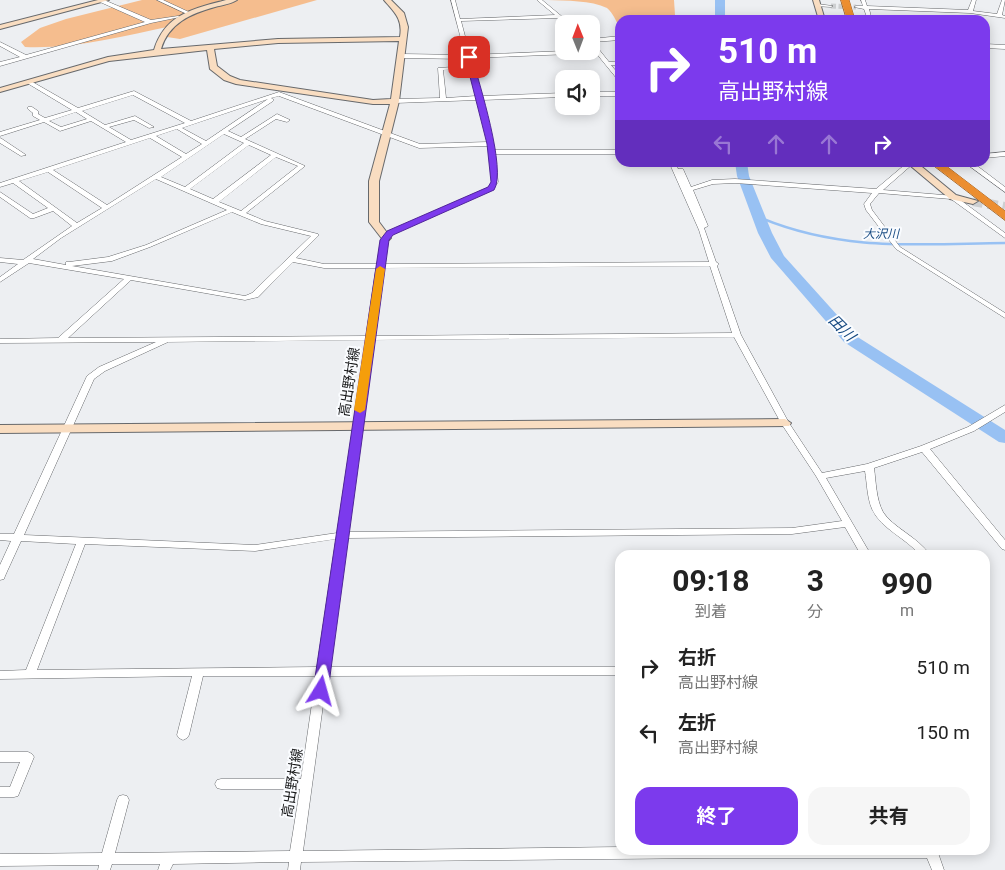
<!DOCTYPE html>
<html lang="ja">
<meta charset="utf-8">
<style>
:root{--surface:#fff;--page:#f6f6f6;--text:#222;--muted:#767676;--accent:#7c3aed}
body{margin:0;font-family:Roboto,"Noto Sans JP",sans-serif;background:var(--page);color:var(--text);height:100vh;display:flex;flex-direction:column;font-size:19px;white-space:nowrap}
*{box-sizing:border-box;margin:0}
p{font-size:16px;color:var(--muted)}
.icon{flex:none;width:28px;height:28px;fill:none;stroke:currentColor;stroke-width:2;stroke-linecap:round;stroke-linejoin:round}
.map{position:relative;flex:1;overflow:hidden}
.sheet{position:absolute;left:615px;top:550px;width:375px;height:305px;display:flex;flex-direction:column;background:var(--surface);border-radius:15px;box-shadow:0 2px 12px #0003}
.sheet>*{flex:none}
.guide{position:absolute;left:615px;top:15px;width:375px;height:152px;border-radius:15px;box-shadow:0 2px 12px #0003;background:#7c3aed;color:#fff;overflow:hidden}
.needle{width:32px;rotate:359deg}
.fabs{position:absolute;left:555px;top:15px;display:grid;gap:10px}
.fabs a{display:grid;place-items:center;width:45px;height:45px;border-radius:10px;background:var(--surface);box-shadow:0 2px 12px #0003;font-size:25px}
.pin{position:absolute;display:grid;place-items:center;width:42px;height:42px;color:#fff;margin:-21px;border-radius:10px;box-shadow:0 2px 8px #0006}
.me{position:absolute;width:55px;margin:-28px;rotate:8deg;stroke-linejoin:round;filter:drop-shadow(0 0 4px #0008)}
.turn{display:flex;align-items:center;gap:18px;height:105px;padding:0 20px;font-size:22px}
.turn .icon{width:65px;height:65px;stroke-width:2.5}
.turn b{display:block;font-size:35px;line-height:42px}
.lanes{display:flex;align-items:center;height:48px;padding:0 20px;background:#0003;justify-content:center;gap:25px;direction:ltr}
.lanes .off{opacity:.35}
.eta{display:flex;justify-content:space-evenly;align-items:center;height:85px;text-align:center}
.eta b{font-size:30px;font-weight:700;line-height:35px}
.primary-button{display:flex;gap:10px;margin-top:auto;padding:10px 20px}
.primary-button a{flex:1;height:58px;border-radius:15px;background:var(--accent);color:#fff;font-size:20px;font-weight:700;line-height:58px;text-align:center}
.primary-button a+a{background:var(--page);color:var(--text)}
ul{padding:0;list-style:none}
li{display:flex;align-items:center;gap:15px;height:65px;padding:0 20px}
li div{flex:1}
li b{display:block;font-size:19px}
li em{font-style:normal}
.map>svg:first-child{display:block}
.green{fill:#f5bd8e}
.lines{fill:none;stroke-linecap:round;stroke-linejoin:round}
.stream{stroke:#98c1f3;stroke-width:2.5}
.river{fill:#98c1f3;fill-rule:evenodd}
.street-tunnel{stroke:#cdcfd1;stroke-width:5;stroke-dasharray:5 2.5;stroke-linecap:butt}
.secondary-tunnel{stroke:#cdcfd1;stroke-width:10;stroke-dasharray:10 5;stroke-linecap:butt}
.street-casing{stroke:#67696c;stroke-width:1}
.secondary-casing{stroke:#67696c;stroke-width:2}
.highway-casing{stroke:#a16428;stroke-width:1}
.street{fill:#fff;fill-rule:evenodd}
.secondary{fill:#f9ddc1;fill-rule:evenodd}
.highway{fill:#ec8e30;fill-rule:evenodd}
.route{fill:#7c3aed;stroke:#51269a}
.slow{fill:#f59e0b}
.labels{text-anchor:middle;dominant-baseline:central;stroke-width:4;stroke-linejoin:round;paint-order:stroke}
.far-water-label{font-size:12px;font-style:italic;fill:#184b83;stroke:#fafcff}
.street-label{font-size:14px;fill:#161718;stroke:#fafcff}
.water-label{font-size:15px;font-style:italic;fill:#184b83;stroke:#fafcff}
</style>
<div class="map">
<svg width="1005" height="870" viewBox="0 0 1005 870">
<rect width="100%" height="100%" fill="#edeff2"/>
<g class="green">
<path d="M142 0H317L180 39 167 37 172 26C124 36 75 49 25 47L21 42 40 28 66 19Z"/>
<path d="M548 0H674L675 15 664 20H620V28C616 21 613 13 607 8 591 0 566 1 548 0Z"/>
</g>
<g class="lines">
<path class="stream" d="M761 218C843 252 919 244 1005 243"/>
<g class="river">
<rect x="715" y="0" width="10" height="20"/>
<polygon points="735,162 747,162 749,176 772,233 784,256 856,336 1005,430 1005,443 999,442 844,342 771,258 758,233 737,176"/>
</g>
<polyline class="street-tunnel" points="831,6 856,7"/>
<polyline class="secondary-tunnel" points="973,201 1005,207"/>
<defs>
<g id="street">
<polygon points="100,0 104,0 151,20 178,16 180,17 151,23 0,66 0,62 20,57 0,46 0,42 26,55 145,22 100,2"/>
<polygon points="157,0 163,0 191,13 187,14"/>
<path d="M451 0H455L460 19 555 15 537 0H542L571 24H566L558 18 461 21 470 55 564 51H591V50H594L591 47V39L620 36V40L593 42 609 62 620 61V65H611L620 76V81L618 80 596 53 471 58 475 67 474 68 481 96 564 93V97L482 100 495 150H620V154H495L498 182 493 189 392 234 387 240 384 264 709 262 699 230 669 162H675L678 169H683L691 187 712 180 735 179 876 189 908 162H915L883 190 955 196 1005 233V238L951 199 879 193 870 204 872 210 900 247 1005 313V318L896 249 866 210 864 204 872 193 735 183 713 184 693 190 708 226 704 228 716 262 719 264 717 266 741 335 789 423 822 473 867 464 921 446 968 427 1005 405V412L974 431 930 449 1005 540V550L1002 549 922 452 874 468C876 482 876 499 883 512 892 527 918 537 930 555H920C906 538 881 529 872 509 867 497 867 483 865 471L826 478 871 555H861L845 527 792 534 346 538 328 667H620V675L327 676 303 851 620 847V850H937L944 870H932L927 858H714L301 862 300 870H288L289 862 173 864 170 870H158L160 864H112L110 870H98L99 865 0 866V854L102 853 117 800 119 796 123 795 127 796 129 800 115 853 290 851 300 789H221L217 788 215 784 217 780 221 779H301L316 676H203L189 735 187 738 183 740 179 738 177 735 192 676 0 679V671L26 670 76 544 21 541 5 576 4 579 0 580V565L11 541 0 540V534H14L87 376 99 367 156 342 0 343V339L58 338 124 279 29 263 0 282V277L18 264 0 262V258L23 260 72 226 53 211 34 218H30L0 197V192L33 214 48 208 13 183 0 187V183L126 142 91 121 60 131 44 122 0 136V132L40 120 33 116V113L28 109V107H32L38 111V114L45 118 72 110 27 83V81L29 80 78 108 134 91 191 121 279 92 420 144 488 142 477 100 395 103 392 101 395 99 440 98 438 68 468 66 466 59 402 58 399 56 402 54 465 55ZM469 69 476 96 446 98 443 70ZM133 95 185 123 131 140 109 127 134 120 149 128 154 127 135 116 105 125 82 111ZM279 96 419 148 488 146 492 182 489 187 388 232 381 240 377 264H324L296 258 318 236V234L265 221 246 213 305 166 245 139 276 119 287 122 290 120 277 114 241 137 228 131 273 101 274 100 271 98ZM268 99 206 141 182 128ZM76 112 87 119 61 127 49 121ZM177 129 202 144 186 154 156 136ZM224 134 244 143 185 187 161 177ZM150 138 182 157 107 205 53 170ZM249 145 271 155 213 199 190 189ZM276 157 298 166 241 211 219 202ZM48 172 102 208 77 223 19 181ZM156 179 227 210 146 245 108 257 69 262H66V265L33 259 61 238ZM232 212 261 224 311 236 252 293 245 296 72 266 112 261 150 247ZM293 262 324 268H376L366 336 68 338 131 280 245 300 258 297ZM710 266 732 333 374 336 384 268ZM734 337 781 423 816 476 842 521 792 528 347 532 374 340ZM366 340 337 533 255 545 24 535 94 379 105 371 168 342ZM336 539 317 667 37 670 85 544 255 551Z"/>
<polygon points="861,0 865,0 867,6 968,10 972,0 976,0 973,11 997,14 1002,0 1005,0 1002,15 1005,16 1005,18 970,13 869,9 872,20 868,20 864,9 854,7 856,6 863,6"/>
<polygon points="817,4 833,6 831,7 815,6 815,4"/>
<polygon points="985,44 1005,45 1005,49 985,48"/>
<rect x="591" y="92" width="29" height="4"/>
<polygon points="0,138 2,139 26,155 21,156 0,143"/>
<polygon points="1005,152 1005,156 985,158 985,154"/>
<polygon points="964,162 972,162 1005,187 1005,192"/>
<polygon points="0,752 28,752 32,754 34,757 18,796 14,797 0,797 0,787 10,787 20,762 0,762"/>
</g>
<g id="secondary">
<polygon points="98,0 109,0 0,29 0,25"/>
<path d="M226 0H237C231 4 222 5 215 7 190 14 169 23 161 49L278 39 400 37C403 19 395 13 384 0H391L404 13 408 27 399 101 379 181V222L391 238 389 240H383L369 222V181L390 104H373L236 84 224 80 210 69 207 50 109 61 0 92V88L108 57 154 50C165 14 193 9 226 0ZM399 41 391 99 373 100 240 80 230 76 217 66 214 49 278 43Z"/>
<polygon points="813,0 819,0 825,20 819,20"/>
<polygon points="906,162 916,162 956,195 978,201 973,204 950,199"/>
<polygon points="785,419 791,423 789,426 0,433 0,425"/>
</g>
<g id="highway">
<polygon points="841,0 849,0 855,20 847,20"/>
<polygon points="929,162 941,162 1005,211 1005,220"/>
</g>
</defs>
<use href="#street" class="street-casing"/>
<use href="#secondary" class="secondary-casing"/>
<use href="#highway" class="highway-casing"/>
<use href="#street" class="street"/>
<use href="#secondary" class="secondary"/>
<use href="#highway" class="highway"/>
</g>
<path class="route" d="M469 55 472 57C479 83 507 170 494 190L393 235 389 240 328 691 326 695H316L313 691 380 240 387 231 488 187 491 182 487 144 465 57Z"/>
<polygon class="slow" points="380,266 385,269 365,410 360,413 354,410 376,269"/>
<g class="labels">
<g class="far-water-label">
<text x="881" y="234">大沢川</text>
</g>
<g class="street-label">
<text transform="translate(349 382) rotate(-81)">高出野村線</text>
<text transform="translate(292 783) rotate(-81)">高出野村線</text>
</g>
<g class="water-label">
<text transform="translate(842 328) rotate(45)">田川</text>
</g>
</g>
</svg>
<div class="fabs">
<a><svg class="needle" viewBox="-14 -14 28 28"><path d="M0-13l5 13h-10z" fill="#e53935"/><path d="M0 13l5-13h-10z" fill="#767676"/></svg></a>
<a><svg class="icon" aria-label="sound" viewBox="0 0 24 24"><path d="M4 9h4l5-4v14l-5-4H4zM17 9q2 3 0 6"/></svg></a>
</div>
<div class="pin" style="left:469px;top:57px;background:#d93025"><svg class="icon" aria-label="arrive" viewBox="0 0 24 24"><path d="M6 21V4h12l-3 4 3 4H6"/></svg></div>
<svg class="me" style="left:321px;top:691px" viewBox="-20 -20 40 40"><path d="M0-17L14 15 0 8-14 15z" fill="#7c3aed" stroke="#fff" stroke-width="4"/></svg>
<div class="guide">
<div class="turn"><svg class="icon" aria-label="right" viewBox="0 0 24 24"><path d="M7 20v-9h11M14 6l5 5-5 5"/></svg><div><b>510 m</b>高出野村線</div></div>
<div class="lanes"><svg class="icon off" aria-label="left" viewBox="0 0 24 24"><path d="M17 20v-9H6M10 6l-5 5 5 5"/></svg><svg class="icon off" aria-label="ahead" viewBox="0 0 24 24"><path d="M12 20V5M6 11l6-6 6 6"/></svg><svg class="icon off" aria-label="ahead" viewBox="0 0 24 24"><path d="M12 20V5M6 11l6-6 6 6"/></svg><svg class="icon" aria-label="right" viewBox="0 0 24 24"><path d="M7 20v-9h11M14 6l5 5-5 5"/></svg></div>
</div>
<section class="sheet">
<div class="eta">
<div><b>09:18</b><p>到着</p></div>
<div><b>3</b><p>分</p></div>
<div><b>990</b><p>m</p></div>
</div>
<ul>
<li><svg class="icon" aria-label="right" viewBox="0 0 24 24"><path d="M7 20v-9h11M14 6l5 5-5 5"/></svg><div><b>右折</b><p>高出野村線</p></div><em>510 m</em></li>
<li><svg class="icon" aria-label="left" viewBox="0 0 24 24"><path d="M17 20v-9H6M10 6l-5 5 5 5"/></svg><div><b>左折</b><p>高出野村線</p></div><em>150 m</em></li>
</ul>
<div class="primary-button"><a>終了</a><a>共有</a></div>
</section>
</div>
